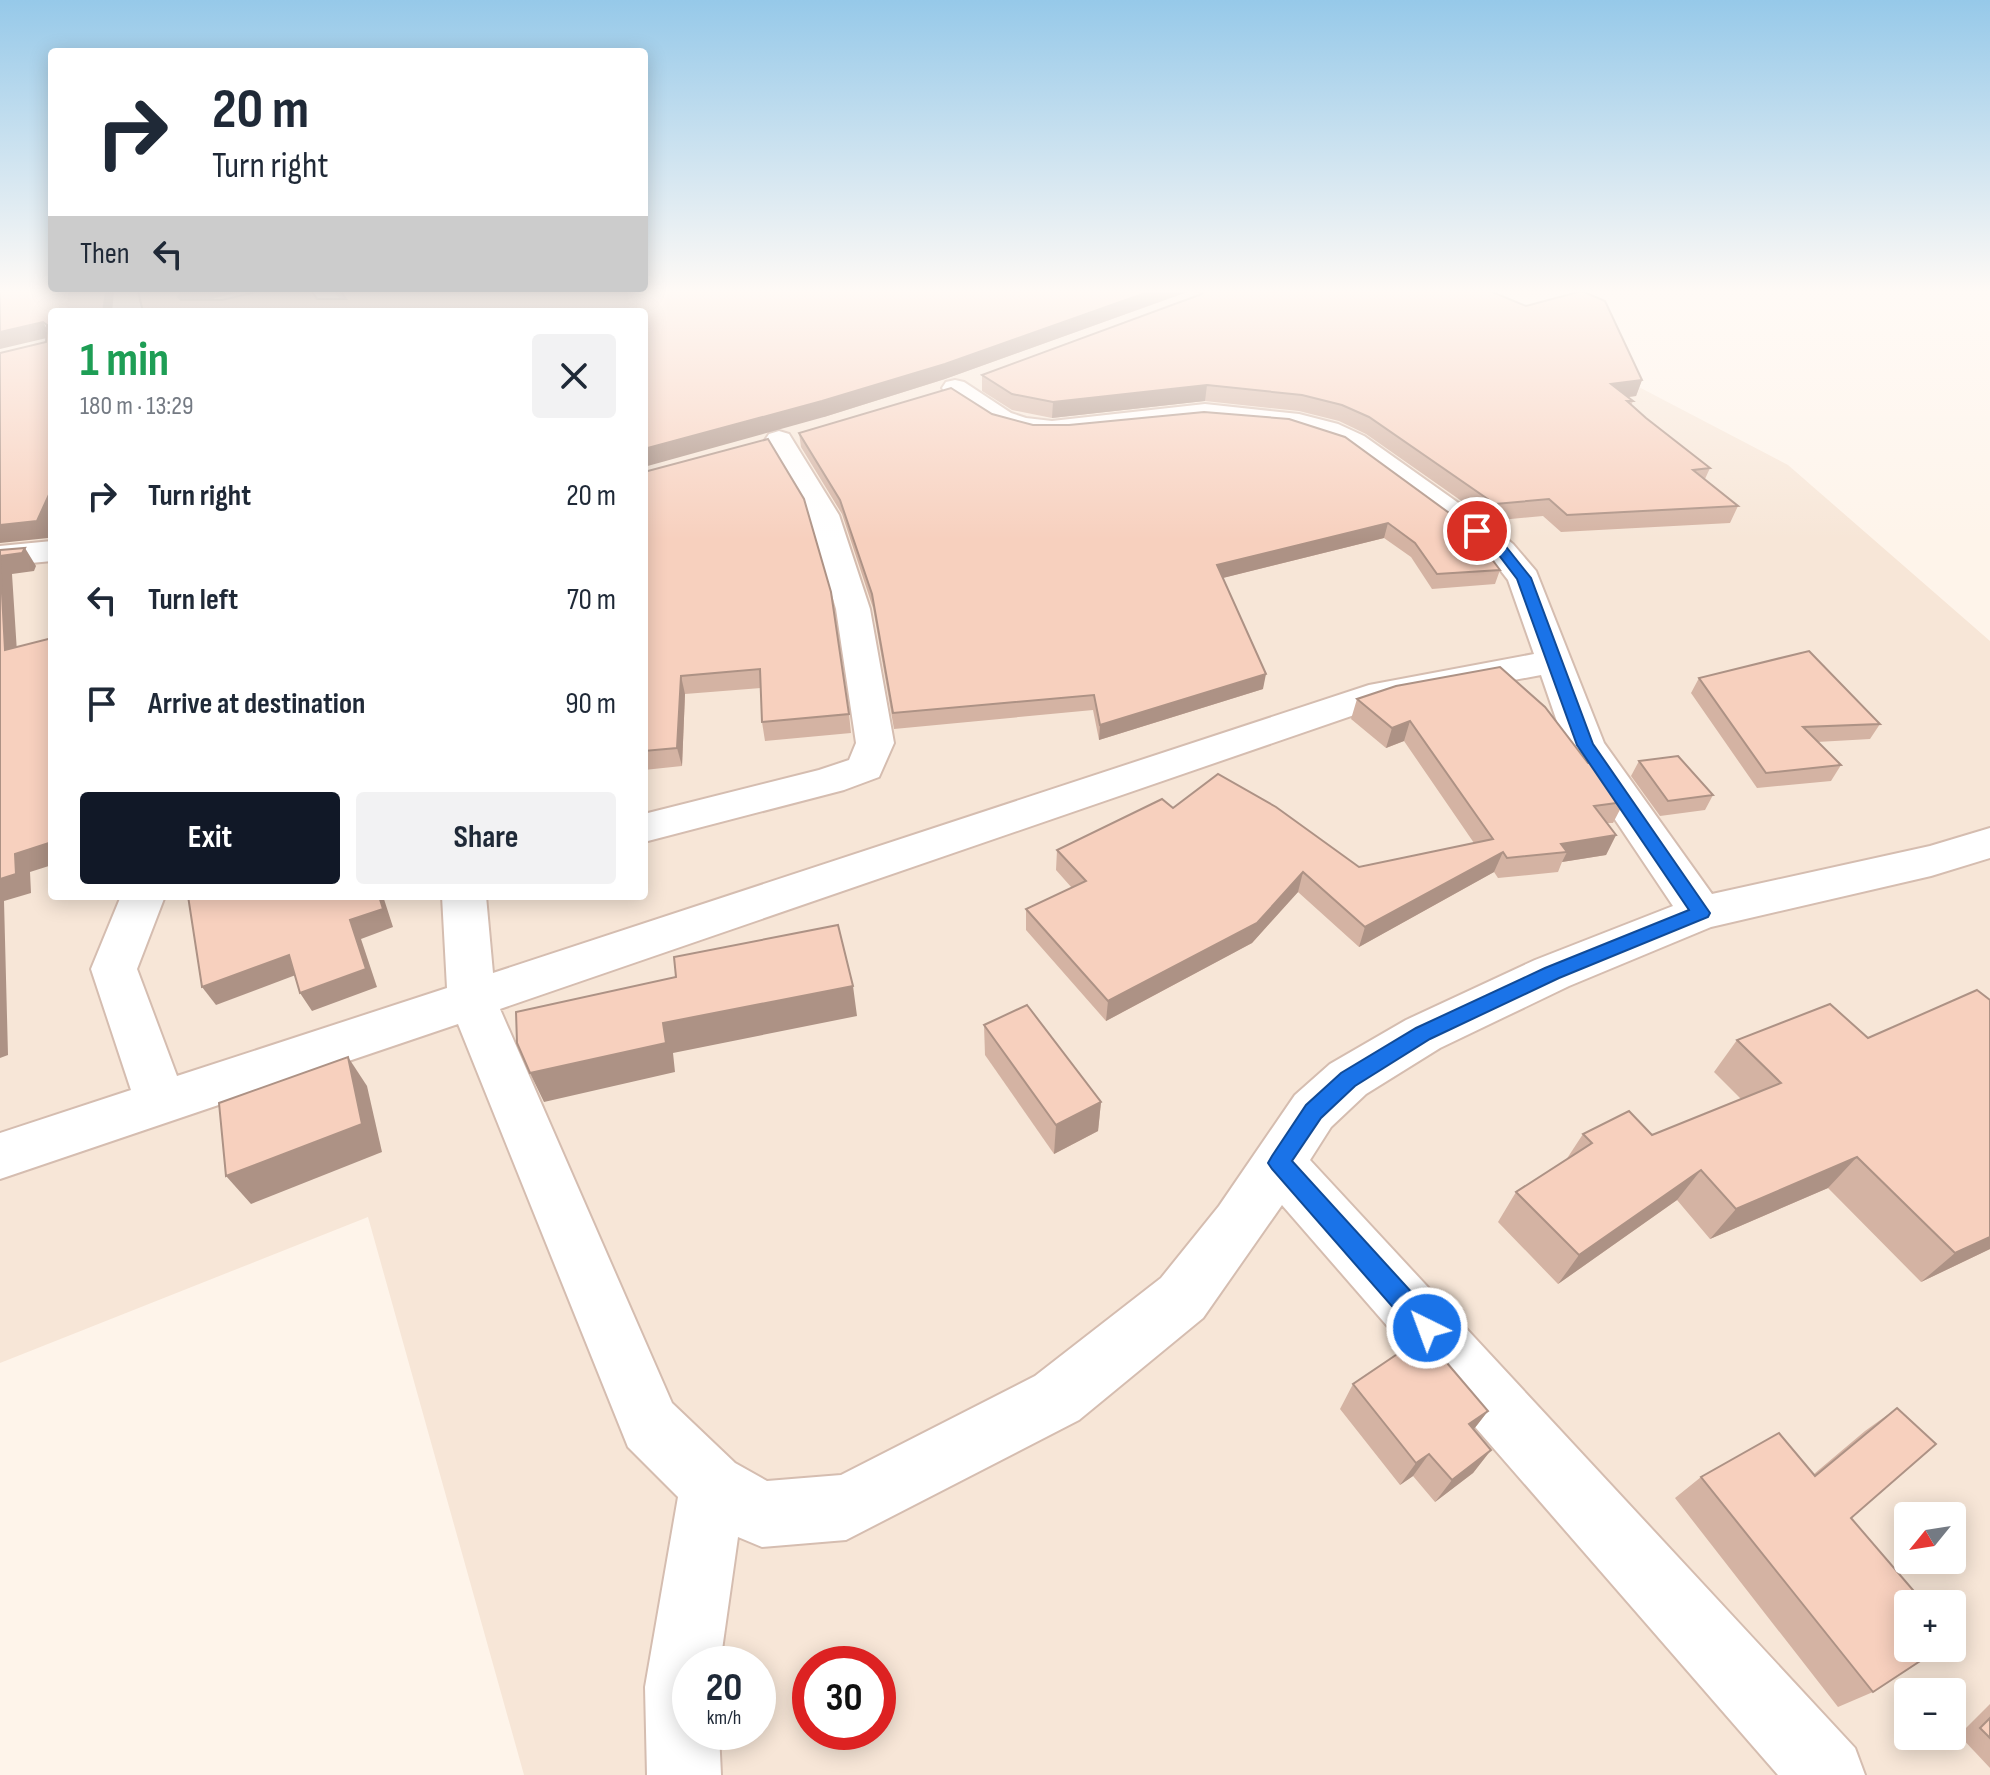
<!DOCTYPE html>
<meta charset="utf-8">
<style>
:root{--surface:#fff;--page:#f2f2f3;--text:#1f2937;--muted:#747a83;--accent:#111827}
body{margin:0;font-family:"Sofia Sans Condensed",sans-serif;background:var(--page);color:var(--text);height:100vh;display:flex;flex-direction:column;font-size:30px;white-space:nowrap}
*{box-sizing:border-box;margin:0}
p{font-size:26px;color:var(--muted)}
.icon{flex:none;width:44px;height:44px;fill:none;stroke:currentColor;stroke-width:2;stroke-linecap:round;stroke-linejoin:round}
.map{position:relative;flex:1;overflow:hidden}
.side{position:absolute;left:48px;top:308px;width:600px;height:592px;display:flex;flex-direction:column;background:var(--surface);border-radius:8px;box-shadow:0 4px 20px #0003}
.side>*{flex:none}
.hud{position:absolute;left:48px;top:48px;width:600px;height:244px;border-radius:8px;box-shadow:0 4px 20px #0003;background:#fff;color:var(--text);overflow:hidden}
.needle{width:52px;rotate:240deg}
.buttons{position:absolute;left:1894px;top:1502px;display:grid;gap:16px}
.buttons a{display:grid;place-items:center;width:72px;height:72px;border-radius:8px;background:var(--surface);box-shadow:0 4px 20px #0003;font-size:40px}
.speed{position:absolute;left:672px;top:1646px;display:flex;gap:16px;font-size:40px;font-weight:700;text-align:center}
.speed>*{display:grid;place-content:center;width:104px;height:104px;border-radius:50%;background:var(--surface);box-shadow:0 4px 20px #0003;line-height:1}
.speed small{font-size:20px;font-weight:400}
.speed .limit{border:12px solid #d22;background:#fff;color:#111}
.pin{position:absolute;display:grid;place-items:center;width:68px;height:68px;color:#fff;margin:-34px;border:4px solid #fff;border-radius:50%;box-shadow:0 2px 8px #0007}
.me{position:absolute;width:88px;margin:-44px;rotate:318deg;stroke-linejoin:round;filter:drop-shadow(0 0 6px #0008)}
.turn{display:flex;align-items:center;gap:28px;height:168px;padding:0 32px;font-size:36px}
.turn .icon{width:104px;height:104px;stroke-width:2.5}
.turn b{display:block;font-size:56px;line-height:68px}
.then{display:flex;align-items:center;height:76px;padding:0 32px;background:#0003;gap:16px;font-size:30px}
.round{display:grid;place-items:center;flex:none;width:84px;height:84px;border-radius:8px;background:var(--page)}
.overview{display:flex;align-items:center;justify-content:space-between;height:136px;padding:0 32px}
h1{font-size:48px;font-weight:700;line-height:60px;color:#1e9e55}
.button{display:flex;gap:16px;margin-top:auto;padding:16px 32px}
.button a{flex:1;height:92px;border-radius:8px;background:var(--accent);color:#fff;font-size:32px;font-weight:700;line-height:92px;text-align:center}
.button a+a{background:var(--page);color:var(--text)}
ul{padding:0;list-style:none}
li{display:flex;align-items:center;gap:24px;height:104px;padding:0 32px}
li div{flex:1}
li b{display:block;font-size:30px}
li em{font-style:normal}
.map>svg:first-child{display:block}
.residential{fill:#f7e6d7;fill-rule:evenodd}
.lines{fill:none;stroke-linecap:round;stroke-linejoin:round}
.minor-casing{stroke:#d5bdb0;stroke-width:4}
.minor{fill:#fff;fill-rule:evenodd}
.wall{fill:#d4b3a3}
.shaded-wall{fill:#ad9285}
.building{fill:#f7d0be;stroke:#ad9285;stroke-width:2}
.route{fill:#1a73e8;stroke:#114b97;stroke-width:2}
</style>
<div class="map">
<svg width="1990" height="1775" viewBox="0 0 1990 1775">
<rect width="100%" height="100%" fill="#fef4ea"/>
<path class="residential" d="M0 291H1455L1788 465 1990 641V1775H524L368 1217 0 1363ZM52 312H644V896H52ZM1908 1516H1952V1560H1908ZM1908 1604H1952V1648H1908ZM690 1664H758V1732H690ZM810 1664H878V1732H810ZM1908 1692H1952V1736H1908Z"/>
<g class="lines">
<defs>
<g id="minor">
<polygon points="310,291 334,291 349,312 325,312"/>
<path d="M955 380 964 382 1011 413 1026 418 1052 421 1205 404 1299 414 1338 424 1364 436 1488 524 1513 544 1536 571 1604 743 1712 894 1930 846 1990 828V858L1931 876 1711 927 1569 986 1440 1048 1366 1094 1331 1127 1310 1160 1855 1748 1865 1775H1778L1282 1205 1203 1318 1079 1420 846 1540 762 1547 738 1537 720 1664H690V1732H719L721 1775H647L645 1687 678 1497 628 1447 458 1024 0 1179V1133L131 1090 91 969 121 896H165L137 969 177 1076 447 988 442 896H486L493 973 1369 685 1534 654 1508 580 1491 558 1344 448 1318 436 1297 430 1205 420 1052 437 1023 434 991 425 946 394 942 388 946 382ZM1541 675 1565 745 1673 906 1535 960 1406 1020 1330 1064 1295 1095 1219 1206 1161 1278 1035 1376 841 1475 767 1481 735 1463 672 1403 500 1009 1389 703Z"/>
<polygon points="779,431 789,434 839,515 870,609 894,743 879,777 844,790 644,842 644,814 819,770 849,760 856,743 836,609 809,515 765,440 769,434"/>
<polygon points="52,541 52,561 0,566 0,546"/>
</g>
</defs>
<use href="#minor" class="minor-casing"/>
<use href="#minor" class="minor"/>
</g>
<g class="wall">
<polygon points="138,291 243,291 207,300 342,299 338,291 1490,291 1642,380 1636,396 1628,397 1633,401 1631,406 1710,468 1705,479 1738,506 1730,523 1561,532 1543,516 1490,521 1366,434 1339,421 1299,411 1205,401 1052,418 1012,410 982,391 982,375 1201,294 1190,291 945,379 824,417 143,312"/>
<polygon points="1204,412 1500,570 1495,584 1432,589 1411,557 1384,538 1222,578 1263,689 1099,740 1093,710 894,729 873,608 842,514 801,447 799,433 992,414 1033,425 1069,425"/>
<polygon points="644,472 849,714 851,733 765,741 762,722 761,688 685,694 682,766 644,770"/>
<polygon points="1699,678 1880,724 1870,739 1817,742 1841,765 1831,781 1757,788 1691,693"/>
<polygon points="1357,699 1588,763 1624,802 1613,823 1607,823 1616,835 1606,855 1562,862 1558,872 1498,878 1494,872 1359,947 1298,892 1252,943 1106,1021 1026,930 1026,909 1072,888 1056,870 1057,850 1173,808 1359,867 1474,843 1404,741 1386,748 1351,719"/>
<polygon points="1639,761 1713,795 1705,810 1660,816 1631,776"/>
<polygon points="1990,1000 1990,1249 1921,1282 1828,1188 1710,1239 1677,1200 1558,1284 1498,1222 1516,1192 1566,1160 1583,1134 1652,1135 1741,1099 1714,1072 1737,1040 1868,1038"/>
<polygon points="984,1025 1101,1102 1098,1131 1054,1154 985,1055"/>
<polygon points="1353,1384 1488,1411 1474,1429 1491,1450 1473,1473 1435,1502 1413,1476 1400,1485 1340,1409"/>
<polygon points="1897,1408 1851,1518 1873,1692 1838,1707 1675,1498 1701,1477 1814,1474 1865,1431"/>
<polygon points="1990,1704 1990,1768 1959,1735"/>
</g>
<g class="shaded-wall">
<polygon points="106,291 114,291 112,312 103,312"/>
<polygon points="183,291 243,291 191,304 185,312 178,297"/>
<polygon points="1151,291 1190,291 945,379 824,417 644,467 644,449"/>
<polygon points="43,322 51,337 0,349 0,332"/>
<polygon points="1642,380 1636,396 1605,400 1611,384"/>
<polygon points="1207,385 1205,401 1052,418 1053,402"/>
<polygon points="52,488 52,528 48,538 0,543 0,525"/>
<polygon points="1388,523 1384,538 1215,580 1217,565"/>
<polygon points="25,548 36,566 34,571 12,574 18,668 5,650 0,556"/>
<polygon points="1266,674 1263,689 1099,740 1100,725"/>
<polygon points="681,676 685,694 682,766 677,748"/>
<polygon points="1410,721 1404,741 1386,748 1392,728"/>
<polygon points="1616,835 1606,855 1562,862 1567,852 1561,844"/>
<polygon points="52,842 52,865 30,872 31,893 4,901 8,1055 0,1058 0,879 15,854"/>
<polygon points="1503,852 1494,872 1359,947 1365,927"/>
<polygon points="1303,872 1298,892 1252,943 1106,1021 1108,1001"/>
<polygon points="379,896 383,896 393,927 361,939 377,987 312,1011 300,993 350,920"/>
<polygon points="289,955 301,973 216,1005 202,987"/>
<polygon points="853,986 857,1016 673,1053 675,1072 544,1102 530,1073 663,1023"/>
<polygon points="348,1057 367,1086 382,1152 251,1204 226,1176"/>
<polygon points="1101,1102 1098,1131 1054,1154 1056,1125"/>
<polygon points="1857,1157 1828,1188 1710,1239 1736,1209"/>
<polygon points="1701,1170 1677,1200 1558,1284 1579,1255"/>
<polygon points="1990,1237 1990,1249 1921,1282 1955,1253"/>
<polygon points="1488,1411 1470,1434 1469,1424"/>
<polygon points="1491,1450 1473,1473 1435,1502 1452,1480"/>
<polygon points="1429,1454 1413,1476 1400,1485 1416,1463"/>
</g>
<g class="building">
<polygon points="0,291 106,291 103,312 52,312 52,488 37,521 0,525 0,353 46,342 47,325 43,322 0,332"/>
<polygon points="138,291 183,291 178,297 181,300 222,300 260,291 312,291 317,299 346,299 341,291 1151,291 945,364 822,401 644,449 644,312 143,312"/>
<polygon points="1203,291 1490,291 1526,306 1582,291 1605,301 1642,380 1611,384 1633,401 1627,401 1646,418 1710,468 1693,470 1738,506 1567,515 1549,499 1495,504 1369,417 1342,405 1302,395 1207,385 1053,402 1012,394 982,375 1202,294"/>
<polygon points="951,388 992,414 1033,425 1069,425 1204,412 1289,419 1345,437 1467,526 1500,570 1437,574 1415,543 1388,523 1217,565 1266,674 1100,725 1094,695 893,713 872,594 840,500 799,433"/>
<polygon points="768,439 804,499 831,592 849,714 762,722 760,669 681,676 677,748 644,751 644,472"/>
<polygon points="25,548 22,553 0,556 5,650 52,638 52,842 15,854 16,874 0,879 0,550"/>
<polygon points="1809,651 1880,724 1803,727 1841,765 1766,773 1699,678"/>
<polygon points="1500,667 1545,707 1588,763 1595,762 1624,802 1594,806 1616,835 1561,844 1567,852 1507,858 1503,852 1365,927 1303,872 1257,923 1108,1001 1026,909 1086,881 1057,850 1162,799 1173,808 1218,774 1276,807 1359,867 1493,839 1410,721 1392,728 1357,699 1396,686"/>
<polygon points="1678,756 1713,795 1668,801 1639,761"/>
<polygon points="188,896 379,896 383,909 350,920 366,969 300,993 289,955 202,987"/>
<polygon points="838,925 853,986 663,1023 666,1043 530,1073 517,1043 516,1012 676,977 674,957"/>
<polygon points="1977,990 1990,1000 1990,1237 1955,1253 1857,1157 1736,1209 1701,1170 1579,1255 1516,1192 1592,1143 1583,1134 1629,1111 1652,1135 1781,1083 1737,1040 1830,1004 1868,1038"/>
<polygon points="1027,1005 1101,1102 1056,1125 984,1025"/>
<polygon points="348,1057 362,1124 226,1176 219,1103"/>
<polygon points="1424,1336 1488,1411 1469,1424 1491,1450 1452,1480 1429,1454 1416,1463 1353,1384"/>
<polygon points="1897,1408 1936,1444 1851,1518 1925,1604 1908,1604 1908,1648 1940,1648 1873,1692 1701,1477 1779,1433 1815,1476"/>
<polygon points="1990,1718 1990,1738 1980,1728"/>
</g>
<linearGradient id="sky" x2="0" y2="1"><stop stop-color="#96c9e9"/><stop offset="0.54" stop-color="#fffaf6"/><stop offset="1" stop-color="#fffaf6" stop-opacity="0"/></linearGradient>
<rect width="1990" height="540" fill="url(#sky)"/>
<polygon class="route" points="1472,528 1481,528 1507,548 1531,578 1593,744 1710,913 1708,917 1559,978 1430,1039 1355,1086 1321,1118 1292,1161 1436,1319 1439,1328 1436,1336 1427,1340 1418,1336 1272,1169 1268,1163 1272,1156 1306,1105 1341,1073 1416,1028 1545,968 1689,910 1577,745 1517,579 1498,554 1472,533"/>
</svg>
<div class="buttons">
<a><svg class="needle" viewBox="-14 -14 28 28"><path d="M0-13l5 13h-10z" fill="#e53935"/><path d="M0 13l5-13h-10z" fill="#747a83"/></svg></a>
<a>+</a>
<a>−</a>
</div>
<div class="speed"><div>20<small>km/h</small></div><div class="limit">30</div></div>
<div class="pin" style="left:1477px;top:531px;background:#d93025"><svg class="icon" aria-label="arrive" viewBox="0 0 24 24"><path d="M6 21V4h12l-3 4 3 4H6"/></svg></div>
<svg class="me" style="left:1427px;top:1328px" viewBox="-20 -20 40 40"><circle r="17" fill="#1a73e8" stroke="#fff" stroke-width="3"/><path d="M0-11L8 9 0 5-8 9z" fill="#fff"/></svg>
<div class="hud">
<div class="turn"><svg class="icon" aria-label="right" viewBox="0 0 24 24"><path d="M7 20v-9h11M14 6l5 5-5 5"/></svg><div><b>20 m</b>Turn right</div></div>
<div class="then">Then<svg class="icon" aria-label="left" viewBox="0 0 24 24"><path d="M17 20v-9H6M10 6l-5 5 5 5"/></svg></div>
</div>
<section class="side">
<div class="overview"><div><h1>1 min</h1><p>180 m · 13:29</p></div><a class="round"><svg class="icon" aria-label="close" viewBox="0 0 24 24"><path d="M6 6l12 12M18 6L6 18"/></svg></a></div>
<ul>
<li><svg class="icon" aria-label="right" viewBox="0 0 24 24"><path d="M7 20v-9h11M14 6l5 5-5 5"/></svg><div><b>Turn right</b></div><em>20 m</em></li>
<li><svg class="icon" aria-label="left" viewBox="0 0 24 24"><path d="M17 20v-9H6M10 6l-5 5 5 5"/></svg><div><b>Turn left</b></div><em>70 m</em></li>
<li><svg class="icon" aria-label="arrive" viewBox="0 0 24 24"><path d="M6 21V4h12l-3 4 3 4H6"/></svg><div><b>Arrive at destination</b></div><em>90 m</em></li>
</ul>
<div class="button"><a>Exit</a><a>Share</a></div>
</section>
</div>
